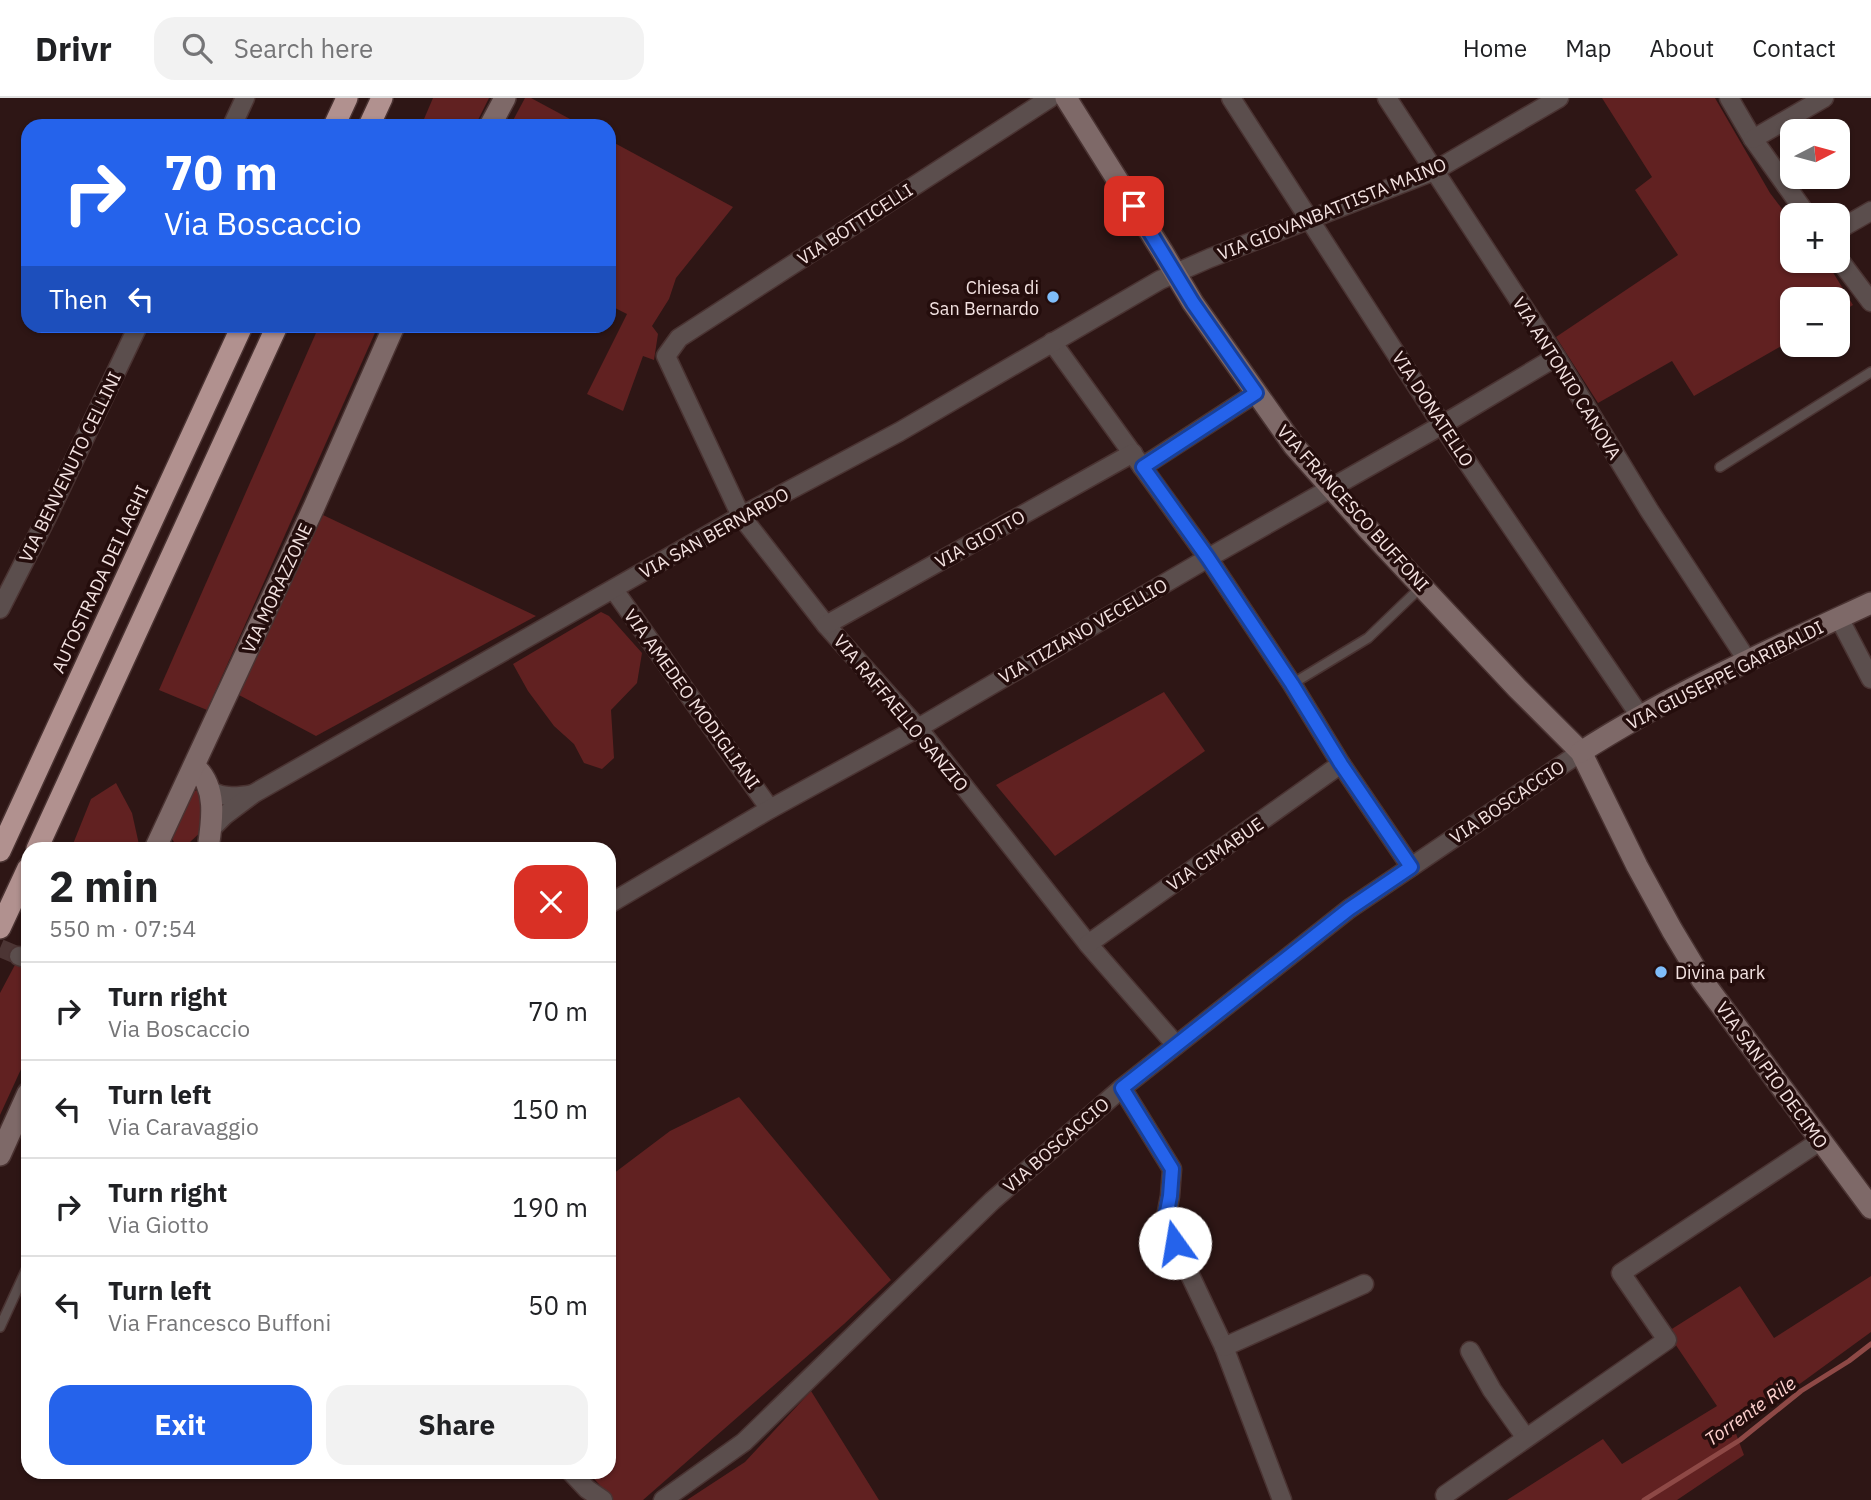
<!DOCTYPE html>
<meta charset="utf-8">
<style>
:root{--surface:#fff;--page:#f2f2f2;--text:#202124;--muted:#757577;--line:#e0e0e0;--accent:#2563eb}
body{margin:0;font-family:"IBM Plex Sans",sans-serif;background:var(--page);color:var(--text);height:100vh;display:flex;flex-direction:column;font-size:26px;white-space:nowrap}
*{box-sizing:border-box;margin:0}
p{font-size:23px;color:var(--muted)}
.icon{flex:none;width:38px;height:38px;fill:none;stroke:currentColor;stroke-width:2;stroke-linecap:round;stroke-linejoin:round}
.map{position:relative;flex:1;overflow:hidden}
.details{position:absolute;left:21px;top:744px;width:595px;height:637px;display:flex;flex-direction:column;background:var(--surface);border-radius:21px;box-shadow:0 2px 5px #0004}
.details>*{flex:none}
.hud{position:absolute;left:21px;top:21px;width:595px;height:214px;border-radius:21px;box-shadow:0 2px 5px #0004;background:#2563eb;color:#fff;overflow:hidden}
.needle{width:46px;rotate:84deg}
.controls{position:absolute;left:1780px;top:21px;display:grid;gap:14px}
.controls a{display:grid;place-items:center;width:70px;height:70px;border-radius:14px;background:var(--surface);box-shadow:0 2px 5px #0004;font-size:35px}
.pin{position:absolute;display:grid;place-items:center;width:60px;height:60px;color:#fff;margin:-30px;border-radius:14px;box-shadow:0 4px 10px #0006}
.me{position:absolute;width:77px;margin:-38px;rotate:347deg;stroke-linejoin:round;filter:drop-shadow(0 0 5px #0008)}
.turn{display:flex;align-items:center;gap:24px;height:147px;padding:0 28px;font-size:32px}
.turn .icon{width:91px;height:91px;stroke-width:2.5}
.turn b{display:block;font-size:49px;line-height:60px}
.then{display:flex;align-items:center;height:66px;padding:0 28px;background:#0003;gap:14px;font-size:26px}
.round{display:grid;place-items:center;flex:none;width:74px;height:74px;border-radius:21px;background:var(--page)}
.overview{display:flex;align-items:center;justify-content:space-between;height:119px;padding:0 28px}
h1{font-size:42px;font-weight:700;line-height:52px}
.cta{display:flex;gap:14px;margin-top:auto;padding:14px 28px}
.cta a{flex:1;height:80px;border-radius:21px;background:var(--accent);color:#fff;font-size:28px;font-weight:700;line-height:80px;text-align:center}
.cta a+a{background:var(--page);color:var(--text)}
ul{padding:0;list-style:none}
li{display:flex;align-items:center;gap:21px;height:98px;padding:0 28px;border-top:2px solid var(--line)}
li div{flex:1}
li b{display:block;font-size:26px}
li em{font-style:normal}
header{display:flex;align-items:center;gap:42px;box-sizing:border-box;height:98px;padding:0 35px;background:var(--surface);border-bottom:2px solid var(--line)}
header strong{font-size:33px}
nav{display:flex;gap:38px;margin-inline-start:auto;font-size:24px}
.search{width:490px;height:63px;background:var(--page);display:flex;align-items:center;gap:18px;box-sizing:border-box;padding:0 24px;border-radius:21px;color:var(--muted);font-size:26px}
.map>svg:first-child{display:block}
.green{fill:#612121}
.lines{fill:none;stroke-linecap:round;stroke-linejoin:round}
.stream{stroke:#8e4946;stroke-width:5}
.street-tunnel{stroke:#4c3534;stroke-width:18;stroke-dasharray:18 9;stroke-linecap:butt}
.lane-casing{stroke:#4a3332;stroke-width:12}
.street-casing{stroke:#4a3332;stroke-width:21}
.secondary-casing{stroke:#4a3332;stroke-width:24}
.highway-casing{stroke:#4a3332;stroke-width:24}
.lane{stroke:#5b4e4d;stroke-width:9}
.street{stroke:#5b4e4d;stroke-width:18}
.secondary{stroke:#7e6968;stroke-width:21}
.highway{stroke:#b1918f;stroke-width:21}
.route-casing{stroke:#184099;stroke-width:18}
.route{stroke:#2563eb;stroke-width:12}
.poi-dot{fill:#7fbdfa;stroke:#240d0c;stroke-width:2.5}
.labels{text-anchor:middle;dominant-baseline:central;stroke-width:7;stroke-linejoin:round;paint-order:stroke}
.street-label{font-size:18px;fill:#f3e2e1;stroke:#240d0c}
.poi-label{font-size:18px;fill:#f3e2e1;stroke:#240d0c;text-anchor:end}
.water-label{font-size:19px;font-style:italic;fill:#fdd1ce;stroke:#240d0c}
</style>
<header>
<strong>Drivr</strong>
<div class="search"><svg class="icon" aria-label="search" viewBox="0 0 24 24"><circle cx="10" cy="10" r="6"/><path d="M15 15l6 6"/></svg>Search here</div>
<nav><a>Home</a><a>Map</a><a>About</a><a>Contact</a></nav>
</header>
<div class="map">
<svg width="1871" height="1402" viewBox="0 0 1871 1402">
<rect width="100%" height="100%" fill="#2e1615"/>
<g class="green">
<polygon points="433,0 489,0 475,28 421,28"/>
<polygon points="525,0 531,0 583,28 510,28"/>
<polygon points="1602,0 1715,0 1770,95 1792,124 1792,163 1826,163 1853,207 1838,216 1838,201 1792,201 1792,242 1694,298 1672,263 1598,305 1556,239 1678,157 1635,92 1652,79"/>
<polygon points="609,42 733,109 676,180 669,201 652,228 658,236 654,262 643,258 623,313 587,296 627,216 609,207"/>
<polygon points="319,228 378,228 207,612 159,592"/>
<polygon points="323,417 536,518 316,638 237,596"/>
<polygon points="601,514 609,518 642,555 637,585 611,612 614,660 602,671 584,665 574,646 554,628 528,593 513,566"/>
<polygon points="1164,594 1205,653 1055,758 996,687"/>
<polygon points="116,685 132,715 140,751 71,751 91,701"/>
<polygon points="201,691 204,731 190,744 178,750 170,738 192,694"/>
<polygon points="17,863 28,868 28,956 0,1017 0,895"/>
<polygon points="739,999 891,1182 844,1226 643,1402 613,1402 588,1374 609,1374 609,1079 670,1033"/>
<polygon points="1871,1178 1871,1234 1735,1333 1744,1357 1677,1402 1507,1402 1603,1341 1622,1366 1717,1308 1667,1234 1740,1188 1774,1240"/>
<polygon points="811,1293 879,1402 687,1402 745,1364"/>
</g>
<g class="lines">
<polyline class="stream" points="1644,1402 1740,1342 1801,1293 1849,1263 1871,1246"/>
<polyline class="street-tunnel" points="0,850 19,858"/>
<defs>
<g id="lane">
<polyline points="1720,369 1871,274"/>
<polyline points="1292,586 1368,540 1421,489"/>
<polyline points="0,1229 28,1168"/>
</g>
<g id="street">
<polyline points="1050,0 679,240 666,258 741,418 826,527 918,630 1088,846 1176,947"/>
<polyline points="1231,0 1442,327 1640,618"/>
<polyline points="1387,0 1556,259 1649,412 1747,562"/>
<polyline points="1729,0 1753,41 1807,117"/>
<polyline points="232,28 245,0"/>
<polyline points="1753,41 1824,0"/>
<polyline points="1838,132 1871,113"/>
<polyline points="1838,160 1871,204"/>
<polyline points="1052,244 1208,460 1292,586 1341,666 1411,769"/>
<polyline points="1142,369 1256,295"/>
<polyline points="614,492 770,711"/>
<polyline points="0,511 47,419 138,228"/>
<polyline points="1839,520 1871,581"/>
<polyline points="826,527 1133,355"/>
<path d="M210 693C225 700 237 699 253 696"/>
<polyline points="211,731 225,717 253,696 741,418 899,334 1160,182 1210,160 1434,73 1559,0"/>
<polyline points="609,806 770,711 918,630 1208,460 1442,327 1556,259"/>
<polyline points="1088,846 1341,666"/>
<polyline points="19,858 28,861"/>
<polyline points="1122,990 1172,1071 1170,1098 1165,1124 1224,1249 1282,1402"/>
<polyline points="1224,1249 1364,1186"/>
<polyline points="1470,1253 1492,1292 1526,1340"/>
<polyline points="571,1374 587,1391 603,1402"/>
<polyline points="1445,1397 1667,1242 1621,1175 1820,1043"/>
<polyline points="663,1402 744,1344 992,1103 1122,990 1349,811 1581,654"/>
</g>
<g id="secondary">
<polyline points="1066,0 1162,153 1193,205 1294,348 1366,429 1517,590 1581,654 1637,768 1672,832 1702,882 1871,1110"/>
<polyline points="490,28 505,0"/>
<path d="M1581 654C1673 595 1772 551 1871 505"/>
<path d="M195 669C218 689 212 724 208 751"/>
<polyline points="155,751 314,409 394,228"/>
<polyline points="0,1057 28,995"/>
</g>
<g id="highway">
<polyline points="334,28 347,0"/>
<polyline points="369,28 382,0"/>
<polyline points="37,751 277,228"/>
<polyline points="0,753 242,228"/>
<polyline points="0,830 28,770"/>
</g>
</defs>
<use href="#lane" class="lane-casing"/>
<use href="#street" class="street-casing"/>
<use href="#secondary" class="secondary-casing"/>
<use href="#highway" class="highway-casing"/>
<use href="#lane" class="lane"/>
<use href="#street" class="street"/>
<use href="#secondary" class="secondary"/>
<use href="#highway" class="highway"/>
</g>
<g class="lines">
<defs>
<polyline id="route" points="1134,108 1193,205 1256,295 1143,369 1208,460 1292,586 1341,666 1411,769 1349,811 1122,990 1172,1071 1170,1098 1165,1124 1175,1145"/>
</defs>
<use href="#route" class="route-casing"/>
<use href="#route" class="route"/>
</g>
<g class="poi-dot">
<circle cx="1053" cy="199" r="7"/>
<circle cx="1661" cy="874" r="7"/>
</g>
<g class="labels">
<g class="street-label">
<text transform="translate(1332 111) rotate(-22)">VIA GIOVANBATTISTA MAINO</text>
<text transform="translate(855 126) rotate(-33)">VIA BOTTICELLI</text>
<text transform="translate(1567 280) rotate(58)">VIA ANTONIO CANOVA</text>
<text transform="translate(1433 311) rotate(57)">VIA DONATELLO</text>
<text transform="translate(70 369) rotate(-64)">VIA BENVENUTO CELLINI</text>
<text transform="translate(1353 410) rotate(48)">VIA FRANCESCO BUFFONI</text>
<text transform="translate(714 435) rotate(-29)">VIA SAN BERNARDO</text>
<text transform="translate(980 441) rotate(-29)">VIA GIOTTO</text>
<text transform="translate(100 481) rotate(-65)">AUTOSTRADA DEI LAGHI</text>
<text transform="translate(277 490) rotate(-65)">VIA MORAZZONE</text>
<text transform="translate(1083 533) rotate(-30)">VIA TIZIANO VECELLIO</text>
<text transform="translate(1725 577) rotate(-27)">VIA GIUSEPPE GARIBALDI</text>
<text transform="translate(692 601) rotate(54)">VIA AMEDEO MODIGLIANI</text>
<text transform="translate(901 615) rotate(50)">VIA RAFFAELLO SANZIO</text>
<text transform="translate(1507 704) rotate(-34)">VIA BOSCACCIO</text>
<text transform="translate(1215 756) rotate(-35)">VIA CIMABUE</text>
<text transform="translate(1772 977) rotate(54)">VIA SAN PIO DECIMO</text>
<text transform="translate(1056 1047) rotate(-41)">VIA BOSCACCIO</text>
</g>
<g class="poi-label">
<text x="1039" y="189">Chiesa di<tspan x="1039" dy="21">San Bernardo</tspan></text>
<text x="1675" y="874" text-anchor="start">Divina park</text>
</g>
<g class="water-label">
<text transform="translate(1750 1313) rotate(-35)">Torrente Rile</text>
</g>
</g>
</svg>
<div class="controls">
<a><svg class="needle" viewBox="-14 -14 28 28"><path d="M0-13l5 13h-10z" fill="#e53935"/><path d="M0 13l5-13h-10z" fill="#757577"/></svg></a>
<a>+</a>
<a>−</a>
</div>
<div class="pin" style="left:1134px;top:108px;background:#d93025"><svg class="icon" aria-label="arrive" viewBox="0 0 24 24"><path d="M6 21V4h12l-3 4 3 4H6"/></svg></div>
<svg class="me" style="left:1175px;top:1145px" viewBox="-20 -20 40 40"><circle r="19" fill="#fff"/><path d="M0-13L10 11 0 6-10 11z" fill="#2563eb"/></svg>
<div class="hud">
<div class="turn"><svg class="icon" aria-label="right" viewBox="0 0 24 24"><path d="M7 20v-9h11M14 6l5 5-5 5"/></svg><div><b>70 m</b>Via Boscaccio</div></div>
<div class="then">Then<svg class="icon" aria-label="left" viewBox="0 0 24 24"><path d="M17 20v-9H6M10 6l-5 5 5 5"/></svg></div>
</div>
<section class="details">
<div class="overview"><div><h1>2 min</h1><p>550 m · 07:54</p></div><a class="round" style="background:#d93025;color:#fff"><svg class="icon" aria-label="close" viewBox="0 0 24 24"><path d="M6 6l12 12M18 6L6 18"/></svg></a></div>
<ul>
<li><svg class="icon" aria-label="right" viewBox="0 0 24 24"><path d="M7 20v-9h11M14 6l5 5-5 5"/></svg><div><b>Turn right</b><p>Via Boscaccio</p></div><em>70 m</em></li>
<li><svg class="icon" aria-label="left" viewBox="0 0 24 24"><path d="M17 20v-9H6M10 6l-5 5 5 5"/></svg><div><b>Turn left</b><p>Via Caravaggio</p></div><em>150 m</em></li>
<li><svg class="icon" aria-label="right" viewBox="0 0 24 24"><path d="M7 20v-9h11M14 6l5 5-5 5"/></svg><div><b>Turn right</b><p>Via Giotto</p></div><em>190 m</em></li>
<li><svg class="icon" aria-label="left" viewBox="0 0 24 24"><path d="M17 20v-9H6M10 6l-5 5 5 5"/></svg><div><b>Turn left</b><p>Via Francesco Buffoni</p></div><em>50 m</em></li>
</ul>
<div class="cta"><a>Exit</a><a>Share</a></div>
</section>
</div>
